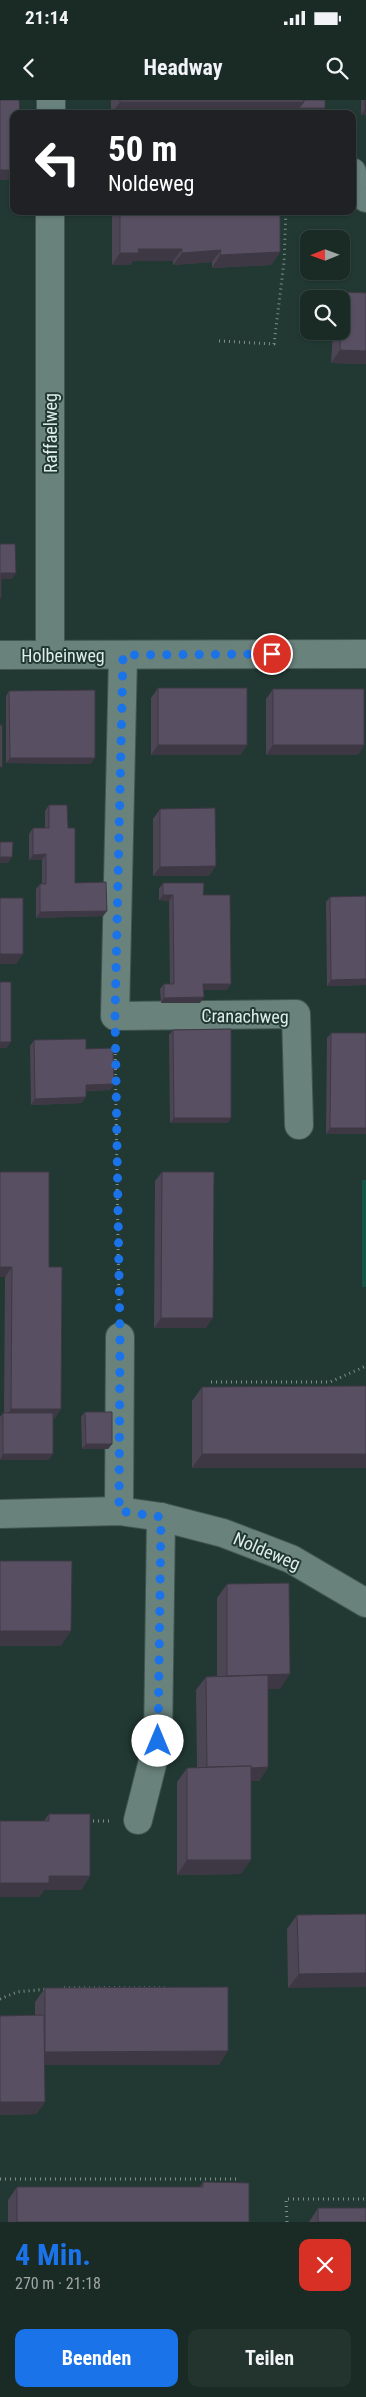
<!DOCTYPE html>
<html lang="de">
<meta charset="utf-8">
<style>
:root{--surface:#1a2b26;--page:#23332e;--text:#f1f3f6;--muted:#9fa7a7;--line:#384743;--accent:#1a73e8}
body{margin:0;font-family:"Roboto Condensed",sans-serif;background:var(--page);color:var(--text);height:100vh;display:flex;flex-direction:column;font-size:19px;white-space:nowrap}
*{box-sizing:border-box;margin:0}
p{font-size:16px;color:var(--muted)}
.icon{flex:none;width:28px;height:28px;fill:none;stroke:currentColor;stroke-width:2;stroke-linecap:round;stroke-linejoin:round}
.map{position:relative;height:2122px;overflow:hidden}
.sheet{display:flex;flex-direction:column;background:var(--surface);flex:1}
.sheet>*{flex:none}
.top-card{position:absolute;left:10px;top:10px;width:346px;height:105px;border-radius:10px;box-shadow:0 1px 4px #0004,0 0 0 1px var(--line);background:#202124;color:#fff;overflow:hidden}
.needle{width:32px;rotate:269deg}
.buttons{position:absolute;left:300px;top:130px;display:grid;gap:10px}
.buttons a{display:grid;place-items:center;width:50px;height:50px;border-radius:10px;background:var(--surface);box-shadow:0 1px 4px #0004,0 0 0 1px var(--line);font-size:25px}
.pin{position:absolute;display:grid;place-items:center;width:42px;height:42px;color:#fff;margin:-21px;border:2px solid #fff;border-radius:50%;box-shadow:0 1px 5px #0007}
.me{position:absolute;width:55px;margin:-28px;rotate:0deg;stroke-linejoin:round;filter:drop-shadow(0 0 4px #0008)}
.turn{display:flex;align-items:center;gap:18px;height:105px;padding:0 15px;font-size:22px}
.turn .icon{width:65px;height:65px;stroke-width:2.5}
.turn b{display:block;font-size:35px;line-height:42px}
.round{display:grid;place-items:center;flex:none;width:52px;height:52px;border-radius:10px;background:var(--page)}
.overview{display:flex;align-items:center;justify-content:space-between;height:85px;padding:0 15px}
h1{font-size:30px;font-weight:700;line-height:38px;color:var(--accent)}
.action{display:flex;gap:10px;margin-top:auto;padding:10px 15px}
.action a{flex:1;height:58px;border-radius:10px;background:var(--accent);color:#fff;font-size:20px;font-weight:700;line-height:58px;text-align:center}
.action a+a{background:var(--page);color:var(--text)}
.status{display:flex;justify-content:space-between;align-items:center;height:35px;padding:0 25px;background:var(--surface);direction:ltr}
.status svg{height:14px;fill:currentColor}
header{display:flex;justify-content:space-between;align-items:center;height:65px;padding:0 15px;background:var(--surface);font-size:22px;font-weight:700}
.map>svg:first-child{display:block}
.green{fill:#155347}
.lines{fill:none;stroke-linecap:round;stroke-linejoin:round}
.minor-casing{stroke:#415551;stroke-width:30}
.path{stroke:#7d8f8a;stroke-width:3;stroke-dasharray:1 4;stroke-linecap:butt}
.minor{stroke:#69827b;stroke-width:28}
.wall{fill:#4c4554}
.shaded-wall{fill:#3e3845}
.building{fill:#585062;stroke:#3e3845}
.route{stroke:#1a73e8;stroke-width:9;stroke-dasharray:0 16.2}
.labels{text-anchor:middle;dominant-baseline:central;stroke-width:4;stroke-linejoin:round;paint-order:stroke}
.street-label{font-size:18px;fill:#dfede9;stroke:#223933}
</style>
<div class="status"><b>21:14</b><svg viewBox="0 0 49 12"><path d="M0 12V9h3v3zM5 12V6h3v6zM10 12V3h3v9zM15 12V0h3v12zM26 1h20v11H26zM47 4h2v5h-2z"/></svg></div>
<header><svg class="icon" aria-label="back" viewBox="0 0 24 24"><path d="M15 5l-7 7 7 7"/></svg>Headway<svg class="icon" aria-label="search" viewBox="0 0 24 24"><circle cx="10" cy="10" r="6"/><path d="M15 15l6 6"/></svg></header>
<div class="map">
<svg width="366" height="2122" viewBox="0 0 366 2122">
<rect width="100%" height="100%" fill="#223933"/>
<rect class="green" x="362" y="1080" width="4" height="107"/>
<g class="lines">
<defs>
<g id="minor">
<polyline points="51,14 51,0"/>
<polyline points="352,72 355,89 366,98"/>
<polyline points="50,111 50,554"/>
<polyline points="0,555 366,554"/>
<polyline points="123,555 115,916 296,914 299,1025"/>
<polyline points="119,1411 120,1237"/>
<polyline points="0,1414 119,1411 161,1417 223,1433 291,1459 366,1503"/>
<polyline points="138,1720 158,1641 161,1417"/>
</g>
</defs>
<use href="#minor" class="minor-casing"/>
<g class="path">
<polyline points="219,241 274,244 284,162 286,111"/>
<polyline points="115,944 119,1208"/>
<polyline points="211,1282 330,1282 366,1266"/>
<polyline points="88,1721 109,1721"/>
<polyline points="64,1888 165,1888"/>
<polyline points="0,1899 17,1892 48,1889"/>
<polyline points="0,2079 240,2079"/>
<polyline points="287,2122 286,2099 366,2099"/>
</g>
<use href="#minor" class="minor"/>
</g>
<g class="wall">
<polygon points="111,0 325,0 322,13 111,14"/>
<rect x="361" y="0" width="5" height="15"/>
<polygon points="113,111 280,111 280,152 271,165 212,168 212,162 173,165 173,161 133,161 130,165 112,165 112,113"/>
<polygon points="342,192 366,193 366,264 331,263 333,231 341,231 341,199 338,199"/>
<polygon points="158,588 247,645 240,655 151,655 151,598"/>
<polygon points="273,589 364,645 358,655 266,655 266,599"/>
<polygon points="9,591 91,664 6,663 6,596"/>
<polygon points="49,705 68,728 75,783 107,811 103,816 36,818 36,789 40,784 42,784 42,760 29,760 29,734 33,728 45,728 45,711"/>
<polygon points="160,709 209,776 153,776 153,719"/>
<polygon points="163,783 203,795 227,890 203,890 200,903 161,903 160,889 164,884 170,884 169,801 159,800 159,789"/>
<polygon points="330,797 366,885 327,886 326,802"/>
<polygon points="173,930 228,1023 170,1023 169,935"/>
<polygon points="331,933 366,933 366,1034 326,1034 327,938"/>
<polygon points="34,940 86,949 114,984 110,990 86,991 82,1003 31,1005 30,946"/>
<polygon points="0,1072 49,1167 61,1309 54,1319 53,1319 49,1360 0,1360 0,1317 3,1313 4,1313 5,1177"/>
<polygon points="162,1072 206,1228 154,1228 155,1081"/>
<polygon points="366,1286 366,1368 192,1368 192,1301 202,1287"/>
<polygon points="85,1312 112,1344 108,1349 82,1349 81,1317"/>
<polygon points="227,1484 280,1589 268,1589 268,1667 259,1681 251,1681 241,1774 177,1775 177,1682 187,1668 197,1668 196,1590 206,1577 217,1576 217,1498"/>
<polygon points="49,1714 90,1776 81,1790 44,1790 39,1797 44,1721"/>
<polygon points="366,1814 288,1888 287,1829 297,1815"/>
<polygon points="45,1888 219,1965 44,1965 45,2002 36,2014 0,2015 0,1916 35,1915 35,1902"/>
<polygon points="203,2082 249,2122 8,2122 8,2100 17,2087 200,2087"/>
<polygon points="318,2108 366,2122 309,2122"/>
</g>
<g class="shaded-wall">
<polygon points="120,2 304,2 325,8 322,13 304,14 111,14"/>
<polygon points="365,9 366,9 366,15 361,15"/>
<polygon points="0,70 14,70 14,79 13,80 0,80"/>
<polygon points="138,149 182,149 173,161 133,161 130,165 112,165 120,153"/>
<polygon points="221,150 212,162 173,165 182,153"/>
<polygon points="280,152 271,165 212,168 220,155"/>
<polygon points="340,250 366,251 366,264 331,263"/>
<polygon points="1,473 16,473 12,479 0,479"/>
<polygon points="158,645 247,645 240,655 151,655"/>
<polygon points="273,645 364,645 358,655 266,655"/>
<polygon points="10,658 95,658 91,664 6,663"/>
<polygon points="46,754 42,760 29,760 33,755"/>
<polygon points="0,757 12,757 8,763 0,763"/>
<polygon points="216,766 209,776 153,776 160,767"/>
<polygon points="163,795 173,795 169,801 159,800"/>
<polygon points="107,811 103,816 36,818 40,812"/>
<polygon points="0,854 23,854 16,864 0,864"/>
<polygon points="366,879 366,885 327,886 331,880"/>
<polygon points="203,884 231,884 227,890 199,890"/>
<polygon points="204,897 200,903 161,903 164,898"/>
<polygon points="0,942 11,942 7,948 0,948"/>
<polygon points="114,984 110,990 82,991 86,985"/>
<polygon points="86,997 82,1003 31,1005 35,999"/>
<polygon points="174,1018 231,1018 228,1023 170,1023"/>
<polygon points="330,1028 366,1028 366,1034 326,1034"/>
<polygon points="0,1167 12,1167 5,1177 0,1177"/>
<polygon points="161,1218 213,1218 206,1228 154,1228"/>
<polygon points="11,1309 61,1309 54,1319 4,1318"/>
<polygon points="86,1344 112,1344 108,1349 82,1349"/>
<polygon points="3,1354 53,1354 49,1360 0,1360"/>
<polygon points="202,1354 366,1354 366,1368 192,1368"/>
<polygon points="0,1531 71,1531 61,1546 0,1546"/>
<polygon points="290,1574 280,1589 217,1590 227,1576"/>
<polygon points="268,1667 259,1681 197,1682 207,1669"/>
<polygon points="187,1760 251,1760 241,1774 177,1775"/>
<polygon points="49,1776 90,1776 81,1790 44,1790 39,1797 0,1797 0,1783"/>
<polygon points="366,1873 366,1887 288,1888 299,1874"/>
<polygon points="228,1951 219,1965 36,1965 45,1952"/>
<polygon points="0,2002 45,2002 36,2014 0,2015"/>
</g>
<g class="building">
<polygon points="0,0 19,0 20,14 14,14 14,70 0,70"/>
<rect x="120" y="0" width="184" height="2"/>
<polygon points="304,0 325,0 325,8 299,8 304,2"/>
<rect x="365" y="0" width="1" height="9"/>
<polygon points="120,111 280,111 280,152 220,155 221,150 182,153 182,149 138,149 139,153 120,153"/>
<polygon points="342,192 366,193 366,251 340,250"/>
<polygon points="0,444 15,444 16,473 1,473 1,498 0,498"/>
<rect x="158" y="588" width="89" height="57"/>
<rect x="273" y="589" width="91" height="56"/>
<polygon points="95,590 95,658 10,658 9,591"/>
<rect x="0" y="625" width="2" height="42"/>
<polygon points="49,705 67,705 68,728 75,728 75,783 106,782 107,811 40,812 40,784 46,784 46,754 33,755 33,728 49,728"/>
<polygon points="215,708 216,766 160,767 160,709"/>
<polygon points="0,742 13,742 12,757 0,757"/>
<polygon points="163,783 204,783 203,795 230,795 231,884 203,884 204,897 164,898 164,884 174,884 173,795 163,795"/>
<polygon points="366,796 366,879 331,880 330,797"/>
<rect x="0" y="798" width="23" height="56"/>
<rect x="0" y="882" width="11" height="60"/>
<polygon points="231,929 231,1018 174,1018 173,930"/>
<polygon points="331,933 366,933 366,1028 330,1028"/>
<polygon points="86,939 86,949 113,948 114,984 86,985 86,997 35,999 34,940"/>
<polygon points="0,1072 49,1072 49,1167 62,1167 61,1309 11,1309 12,1167 0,1167"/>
<polygon points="162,1072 214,1072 213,1218 161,1218"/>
<polygon points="366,1286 366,1354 202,1354 202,1287"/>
<polygon points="85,1312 112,1312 112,1344 86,1344"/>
<rect x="3" y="1313" width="50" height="41"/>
<polygon points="0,1461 72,1461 71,1531 0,1531"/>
<polygon points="289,1483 290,1574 227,1576 227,1484"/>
<polygon points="268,1575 268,1667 251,1668 251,1666 207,1667 206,1577"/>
<polygon points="251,1666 251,1760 187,1760 187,1668"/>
<polygon points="49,1714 90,1714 90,1776 49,1776 49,1783 0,1783 0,1721 49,1721"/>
<polygon points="366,1814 366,1873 299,1874 297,1815"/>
<polygon points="228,1887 228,1951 45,1952 45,1888"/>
<polygon points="44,1915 45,2002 0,2002 0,1916"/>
<polygon points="203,2082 249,2083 249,2122 17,2122 17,2087 203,2087"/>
<rect x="318" y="2108" width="48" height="14"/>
</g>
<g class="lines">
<polyline class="route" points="158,1641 161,1417 119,1411 120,1237 115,916 123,555 272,554"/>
</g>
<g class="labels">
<g class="street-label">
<text transform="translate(50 333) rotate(-90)">Raffaelweg</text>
<text x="63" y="555">Holbeinweg</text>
<text transform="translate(245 916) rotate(1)">Cranachweg</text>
<text transform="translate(267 1451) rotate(23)">Noldeweg</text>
</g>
</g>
</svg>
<div class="buttons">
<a><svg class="needle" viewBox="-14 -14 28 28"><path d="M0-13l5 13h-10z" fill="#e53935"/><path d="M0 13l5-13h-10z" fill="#9fa7a7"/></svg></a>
<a><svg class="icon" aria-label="search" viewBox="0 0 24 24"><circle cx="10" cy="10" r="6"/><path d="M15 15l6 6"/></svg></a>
</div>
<div class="pin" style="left:272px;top:554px;background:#d93025"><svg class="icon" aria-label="arrive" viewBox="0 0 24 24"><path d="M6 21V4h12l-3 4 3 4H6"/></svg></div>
<svg class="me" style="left:158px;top:1641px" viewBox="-20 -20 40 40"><circle r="19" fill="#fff"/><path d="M0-13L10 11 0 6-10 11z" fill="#1a73e8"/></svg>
<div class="top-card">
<div class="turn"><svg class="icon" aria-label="left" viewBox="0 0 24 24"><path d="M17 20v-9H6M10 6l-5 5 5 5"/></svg><div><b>50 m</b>Noldeweg</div></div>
</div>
</div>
<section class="sheet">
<div class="overview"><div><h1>4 Min.</h1><p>270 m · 21:18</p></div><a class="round" style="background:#d93025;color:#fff"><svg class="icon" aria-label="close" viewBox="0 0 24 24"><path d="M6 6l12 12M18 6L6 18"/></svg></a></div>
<div class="action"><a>Beenden</a><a>Teilen</a></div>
</section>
